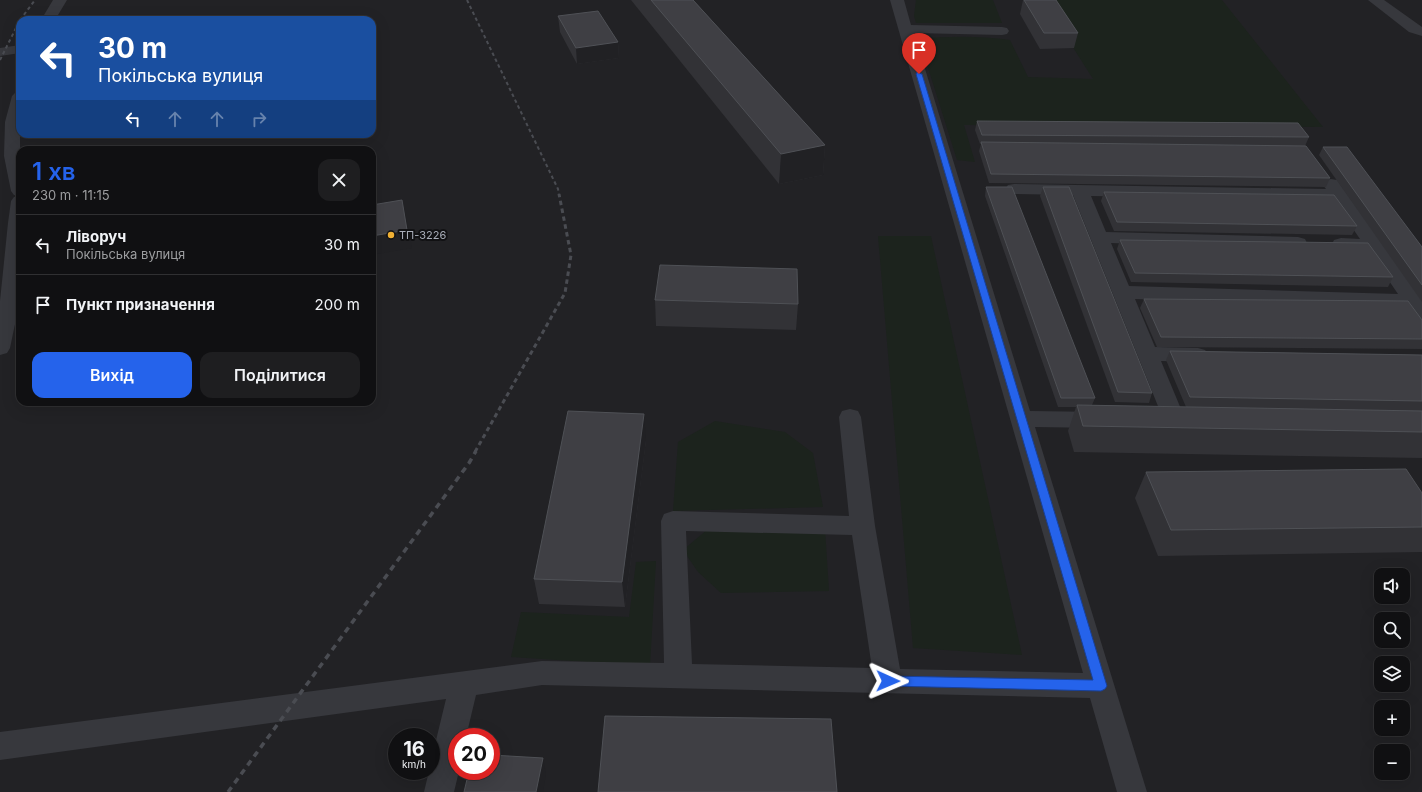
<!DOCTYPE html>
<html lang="uk">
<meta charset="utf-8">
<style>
:root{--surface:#101012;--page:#1e1e20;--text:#f1f3f6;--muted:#9c9d9f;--line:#303032;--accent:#2563eb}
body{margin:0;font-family:Inter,sans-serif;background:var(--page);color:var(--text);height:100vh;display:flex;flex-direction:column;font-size:15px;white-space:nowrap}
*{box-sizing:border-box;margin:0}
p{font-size:13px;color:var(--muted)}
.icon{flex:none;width:22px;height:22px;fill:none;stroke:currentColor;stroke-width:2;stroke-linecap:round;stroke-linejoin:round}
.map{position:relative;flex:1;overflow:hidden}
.drawer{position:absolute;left:16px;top:146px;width:360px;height:260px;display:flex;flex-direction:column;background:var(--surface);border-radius:12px;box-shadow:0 4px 16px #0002,0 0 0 1px var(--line)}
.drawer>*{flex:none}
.top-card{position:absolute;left:16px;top:16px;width:360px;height:122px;border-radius:12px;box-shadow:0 4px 16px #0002,0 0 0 1px var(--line);background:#1a4fa0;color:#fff;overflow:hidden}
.fabs{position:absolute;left:1374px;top:568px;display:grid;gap:8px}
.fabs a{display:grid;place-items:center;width:36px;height:36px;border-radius:8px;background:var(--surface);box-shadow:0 4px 16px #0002,0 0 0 1px var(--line);font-size:20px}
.speed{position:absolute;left:388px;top:728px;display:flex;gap:8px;font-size:20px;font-weight:700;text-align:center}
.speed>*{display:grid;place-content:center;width:52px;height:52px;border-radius:50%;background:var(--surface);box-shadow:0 4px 16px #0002,0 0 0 1px var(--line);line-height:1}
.speed small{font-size:10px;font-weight:400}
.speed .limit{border:6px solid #d22;background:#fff;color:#111}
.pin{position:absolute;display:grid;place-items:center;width:34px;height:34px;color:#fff;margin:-41px -17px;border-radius:50% 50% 50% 0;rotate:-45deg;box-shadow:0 0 4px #0007}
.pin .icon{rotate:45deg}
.me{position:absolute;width:44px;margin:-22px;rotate:91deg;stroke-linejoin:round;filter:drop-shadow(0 0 3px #0008)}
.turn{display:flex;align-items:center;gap:14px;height:84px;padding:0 16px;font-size:18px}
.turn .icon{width:52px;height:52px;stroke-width:2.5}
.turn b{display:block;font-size:28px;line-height:34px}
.lanes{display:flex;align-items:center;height:38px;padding:0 16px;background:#0003;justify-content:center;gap:20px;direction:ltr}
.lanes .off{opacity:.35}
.round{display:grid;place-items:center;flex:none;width:42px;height:42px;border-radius:12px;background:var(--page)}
.summary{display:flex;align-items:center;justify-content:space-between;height:68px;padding:0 16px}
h1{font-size:24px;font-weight:600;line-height:30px;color:var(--accent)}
.action{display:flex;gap:8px;margin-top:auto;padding:8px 16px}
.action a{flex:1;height:46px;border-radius:12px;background:var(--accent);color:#fff;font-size:16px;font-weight:600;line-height:46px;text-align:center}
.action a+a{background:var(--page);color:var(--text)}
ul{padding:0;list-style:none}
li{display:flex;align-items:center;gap:12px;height:60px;padding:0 16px;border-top:1px solid var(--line)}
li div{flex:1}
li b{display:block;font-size:15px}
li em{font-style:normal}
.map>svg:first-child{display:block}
.built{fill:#222225;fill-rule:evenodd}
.green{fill:#1c231d}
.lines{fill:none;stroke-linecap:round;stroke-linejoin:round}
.minor{fill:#37383d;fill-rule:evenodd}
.rail-far2{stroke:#4a4c52;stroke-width:2;stroke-dasharray:3.5 3;stroke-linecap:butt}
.rail-far1{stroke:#4a4c52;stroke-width:3;stroke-dasharray:4.5 3.5;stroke-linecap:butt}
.rail{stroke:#4a4c52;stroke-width:3.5;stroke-dasharray:6 5;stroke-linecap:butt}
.wall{fill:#323236}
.shaded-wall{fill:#212124}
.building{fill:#3f3f44;stroke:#4f5156}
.route{fill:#2563eb;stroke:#184099}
.poi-dot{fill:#f2b134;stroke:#111113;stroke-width:1.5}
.labels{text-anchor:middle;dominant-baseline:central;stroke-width:4;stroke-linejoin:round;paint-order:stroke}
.poi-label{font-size:11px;fill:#a8adb8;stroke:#111113;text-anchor:start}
</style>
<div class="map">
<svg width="1422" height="792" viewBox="0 0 1422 792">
<rect width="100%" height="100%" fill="#161618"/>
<path class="built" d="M0 0H1422V792H0ZM20 20H372V134H20ZM20 150H372V402H20ZM1381 575H1403V597H1381ZM1381 619H1403V641H1381ZM1381 663H1403V685H1381ZM1381 707H1403V729H1381ZM397 737H431V771H397ZM457 737H491V771H457ZM1381 751H1403V773H1381Z"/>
<g class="green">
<polygon points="916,0 993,0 1002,23 916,23 914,16"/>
<path d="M1043 0H1222L1323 127 964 125 975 162 957 160 919 39C949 36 980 36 1010 40L1028 77 1093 79Z"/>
<polygon points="878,236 931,236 1022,655 913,648"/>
<polygon points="715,421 785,432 813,453 823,507 673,511 678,442"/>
<polygon points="708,529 825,529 829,591 721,593 698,572 683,550"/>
<polygon points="656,561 650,666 511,657 521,612 629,617 636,562"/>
</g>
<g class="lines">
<g class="minor">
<polygon points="53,0 67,0 55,20 41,20"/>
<path d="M890 0H904L911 25 1002 27 1007 28 1009 31 1007 34 1002 35 914 33 1030 411 1101 412 1109 414 1112 420 1109 426 1101 428 1035 427 1147 792H1117L1090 698 542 685 476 695 466 737H457V771H459L454 792H424L429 771H431V761L446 699 0 760V732L542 661 664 663 661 521 664 514 673 511 849 516 839 417 842 411 850 409 858 411 861 417 875 526 900 669 1083 673ZM686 531 852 535 872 668 692 664Z"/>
<polygon points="1368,0 1384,0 1422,27 1422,36 1409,32"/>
<polygon points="20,45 20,53 0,56 0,48"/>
<polygon points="20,91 20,300 10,348 7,353 0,355 0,301 8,223 11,201 14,197 19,196 14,195 11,191 4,156 5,122 12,96 15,93"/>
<path d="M1331 179 1337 180 1422 299V320L1415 319 1407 307 1135 299 1155 347 1198 348 1205 350 1209 355 1205 360 1198 362 1161 361 1186 421 1183 427 1175 429 1167 427 1164 421 1073 195 1014 194 1008 193 1005 189 1008 185 1014 184 1326 189 1322 184 1325 180ZM1091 196 1333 200 1360 239 1341 238 1334 240 1332 244 1334 248 1368 250 1398 294 1129 286 1111 243 1298 249 1305 247 1307 243 1305 239 1298 237 1106 232Z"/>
</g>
<g class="rail-far2">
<polyline points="467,0 558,189 559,195"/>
<polyline points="20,20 35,0"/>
<polyline points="0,60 20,20"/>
</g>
<polyline class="rail-far1" points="475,452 565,293 571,255 559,194"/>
<polyline class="rail" points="228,792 469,463 476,451"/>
</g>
<g class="wall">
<polygon points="631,0 693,0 825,145 823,175 779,184"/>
<polygon points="1023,0 1056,0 1078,33 1074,48 1040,49 1020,14"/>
<polygon points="558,16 618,42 619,58 577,64 560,32"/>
<polygon points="977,121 1309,137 1305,146 1251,146 1330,178 1326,187 989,183 979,151 981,144 980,144 975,130"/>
<polygon points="1323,147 1422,247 1422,302 1319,155"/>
<polygon points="986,187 1095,398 1092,405 1186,407 1166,360 1170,351 1422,355 1422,458 1074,452 1068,431 1076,407 1058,407 985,196"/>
<polygon points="1043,187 1152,393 1149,403 1115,402 1040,196"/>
<polygon points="1104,192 1357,226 1352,235 1114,231 1101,201"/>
<polygon points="1120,240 1393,277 1388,287 1131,282 1117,249"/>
<polygon points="1144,299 1422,320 1422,349 1157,347 1140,308"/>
<polygon points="655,300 798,304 796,330 656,326"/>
<polygon points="646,440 625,607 539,604 534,579"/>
<polygon points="1146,472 1422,493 1422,552 1158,556 1135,498"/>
</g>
<g class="shaded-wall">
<polygon points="618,42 619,58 577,64 576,48"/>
<polygon points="825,145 823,175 779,184 781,154"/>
<polygon points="402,200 406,217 412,248 372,255 372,236"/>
<polygon points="644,414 646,440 625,607 622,582"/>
<polygon points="543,758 546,774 543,792 536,792"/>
</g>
<g class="building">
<polygon points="651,0 693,0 825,145 781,154"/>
<polygon points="1024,0 1056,0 1078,33 1044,33"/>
<polygon points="598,11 618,42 576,48 558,16"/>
<polygon points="977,121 1298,123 1309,137 982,135"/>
<polygon points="981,142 1306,146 1330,178 991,174"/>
<polygon points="1323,147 1347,147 1422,247 1422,285"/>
<polygon points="986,187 1012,187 1095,398 1061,398"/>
<polygon points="1043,187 1069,187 1152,393 1118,392"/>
<polygon points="1104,192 1334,195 1357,226 1117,222"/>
<polygon points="402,200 407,230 372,236 372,205"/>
<polygon points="1120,240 1368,243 1393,277 1135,273"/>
<polygon points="660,265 797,269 798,304 655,300"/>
<polygon points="1144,299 1408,301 1422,320 1422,339 1161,337"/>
<polygon points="1170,351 1422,355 1422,401 1190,397"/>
<polygon points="1077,405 1422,411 1422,432 1083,426"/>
<polygon points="568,411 644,414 622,582 534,579"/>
<polygon points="1406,469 1422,493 1422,527 1171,530 1146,472"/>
<polygon points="605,716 831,719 837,792 598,792"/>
<polygon points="491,755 543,758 536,792 464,792 469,771 491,771"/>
</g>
<polygon class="route" points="917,72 922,74 1107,686 1105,689 1101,691 888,686 884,684 882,681 884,677 888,676 1093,680 916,74"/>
<circle class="poi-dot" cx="391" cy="235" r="4"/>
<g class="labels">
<g class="poi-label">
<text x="399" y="235">ТП-3226</text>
</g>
</g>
</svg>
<div class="fabs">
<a><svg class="icon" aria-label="sound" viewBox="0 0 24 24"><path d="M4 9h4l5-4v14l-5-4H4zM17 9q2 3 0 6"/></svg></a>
<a><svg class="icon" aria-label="search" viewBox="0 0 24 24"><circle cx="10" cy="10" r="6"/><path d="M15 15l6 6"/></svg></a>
<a><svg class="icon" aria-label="layers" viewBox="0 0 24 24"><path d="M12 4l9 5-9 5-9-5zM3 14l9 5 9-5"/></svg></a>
<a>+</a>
<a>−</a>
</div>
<div class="speed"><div>16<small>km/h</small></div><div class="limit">20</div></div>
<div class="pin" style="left:919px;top:74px;background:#d93025"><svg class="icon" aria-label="arrive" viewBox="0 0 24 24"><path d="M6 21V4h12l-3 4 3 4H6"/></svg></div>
<svg class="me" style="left:888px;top:681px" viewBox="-20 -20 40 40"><path d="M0-17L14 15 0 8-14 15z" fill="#2563eb" stroke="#fff" stroke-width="4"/></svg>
<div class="top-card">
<div class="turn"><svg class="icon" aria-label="left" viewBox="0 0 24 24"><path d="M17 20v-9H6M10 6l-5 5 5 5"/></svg><div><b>30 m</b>Покільська вулиця</div></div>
<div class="lanes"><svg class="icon" aria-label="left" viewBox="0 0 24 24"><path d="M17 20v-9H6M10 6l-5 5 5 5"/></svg><svg class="icon off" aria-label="ahead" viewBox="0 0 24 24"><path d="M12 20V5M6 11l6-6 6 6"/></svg><svg class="icon off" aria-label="ahead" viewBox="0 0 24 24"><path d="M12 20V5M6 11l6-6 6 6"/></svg><svg class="icon off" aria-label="right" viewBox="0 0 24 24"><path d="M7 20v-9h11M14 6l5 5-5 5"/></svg></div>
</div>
<section class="drawer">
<div class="summary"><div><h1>1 хв</h1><p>230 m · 11:15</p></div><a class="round"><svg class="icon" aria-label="close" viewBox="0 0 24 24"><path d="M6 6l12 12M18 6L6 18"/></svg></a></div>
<ul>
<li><svg class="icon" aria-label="left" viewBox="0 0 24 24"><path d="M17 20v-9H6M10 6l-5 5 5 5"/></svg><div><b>Ліворуч</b><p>Покільська вулиця</p></div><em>30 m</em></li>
<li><svg class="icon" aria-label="arrive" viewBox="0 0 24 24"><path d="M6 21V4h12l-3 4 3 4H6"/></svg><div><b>Пункт призначення</b></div><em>200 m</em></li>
</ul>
<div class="action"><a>Вихід</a><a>Поділитися</a></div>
</section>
</div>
